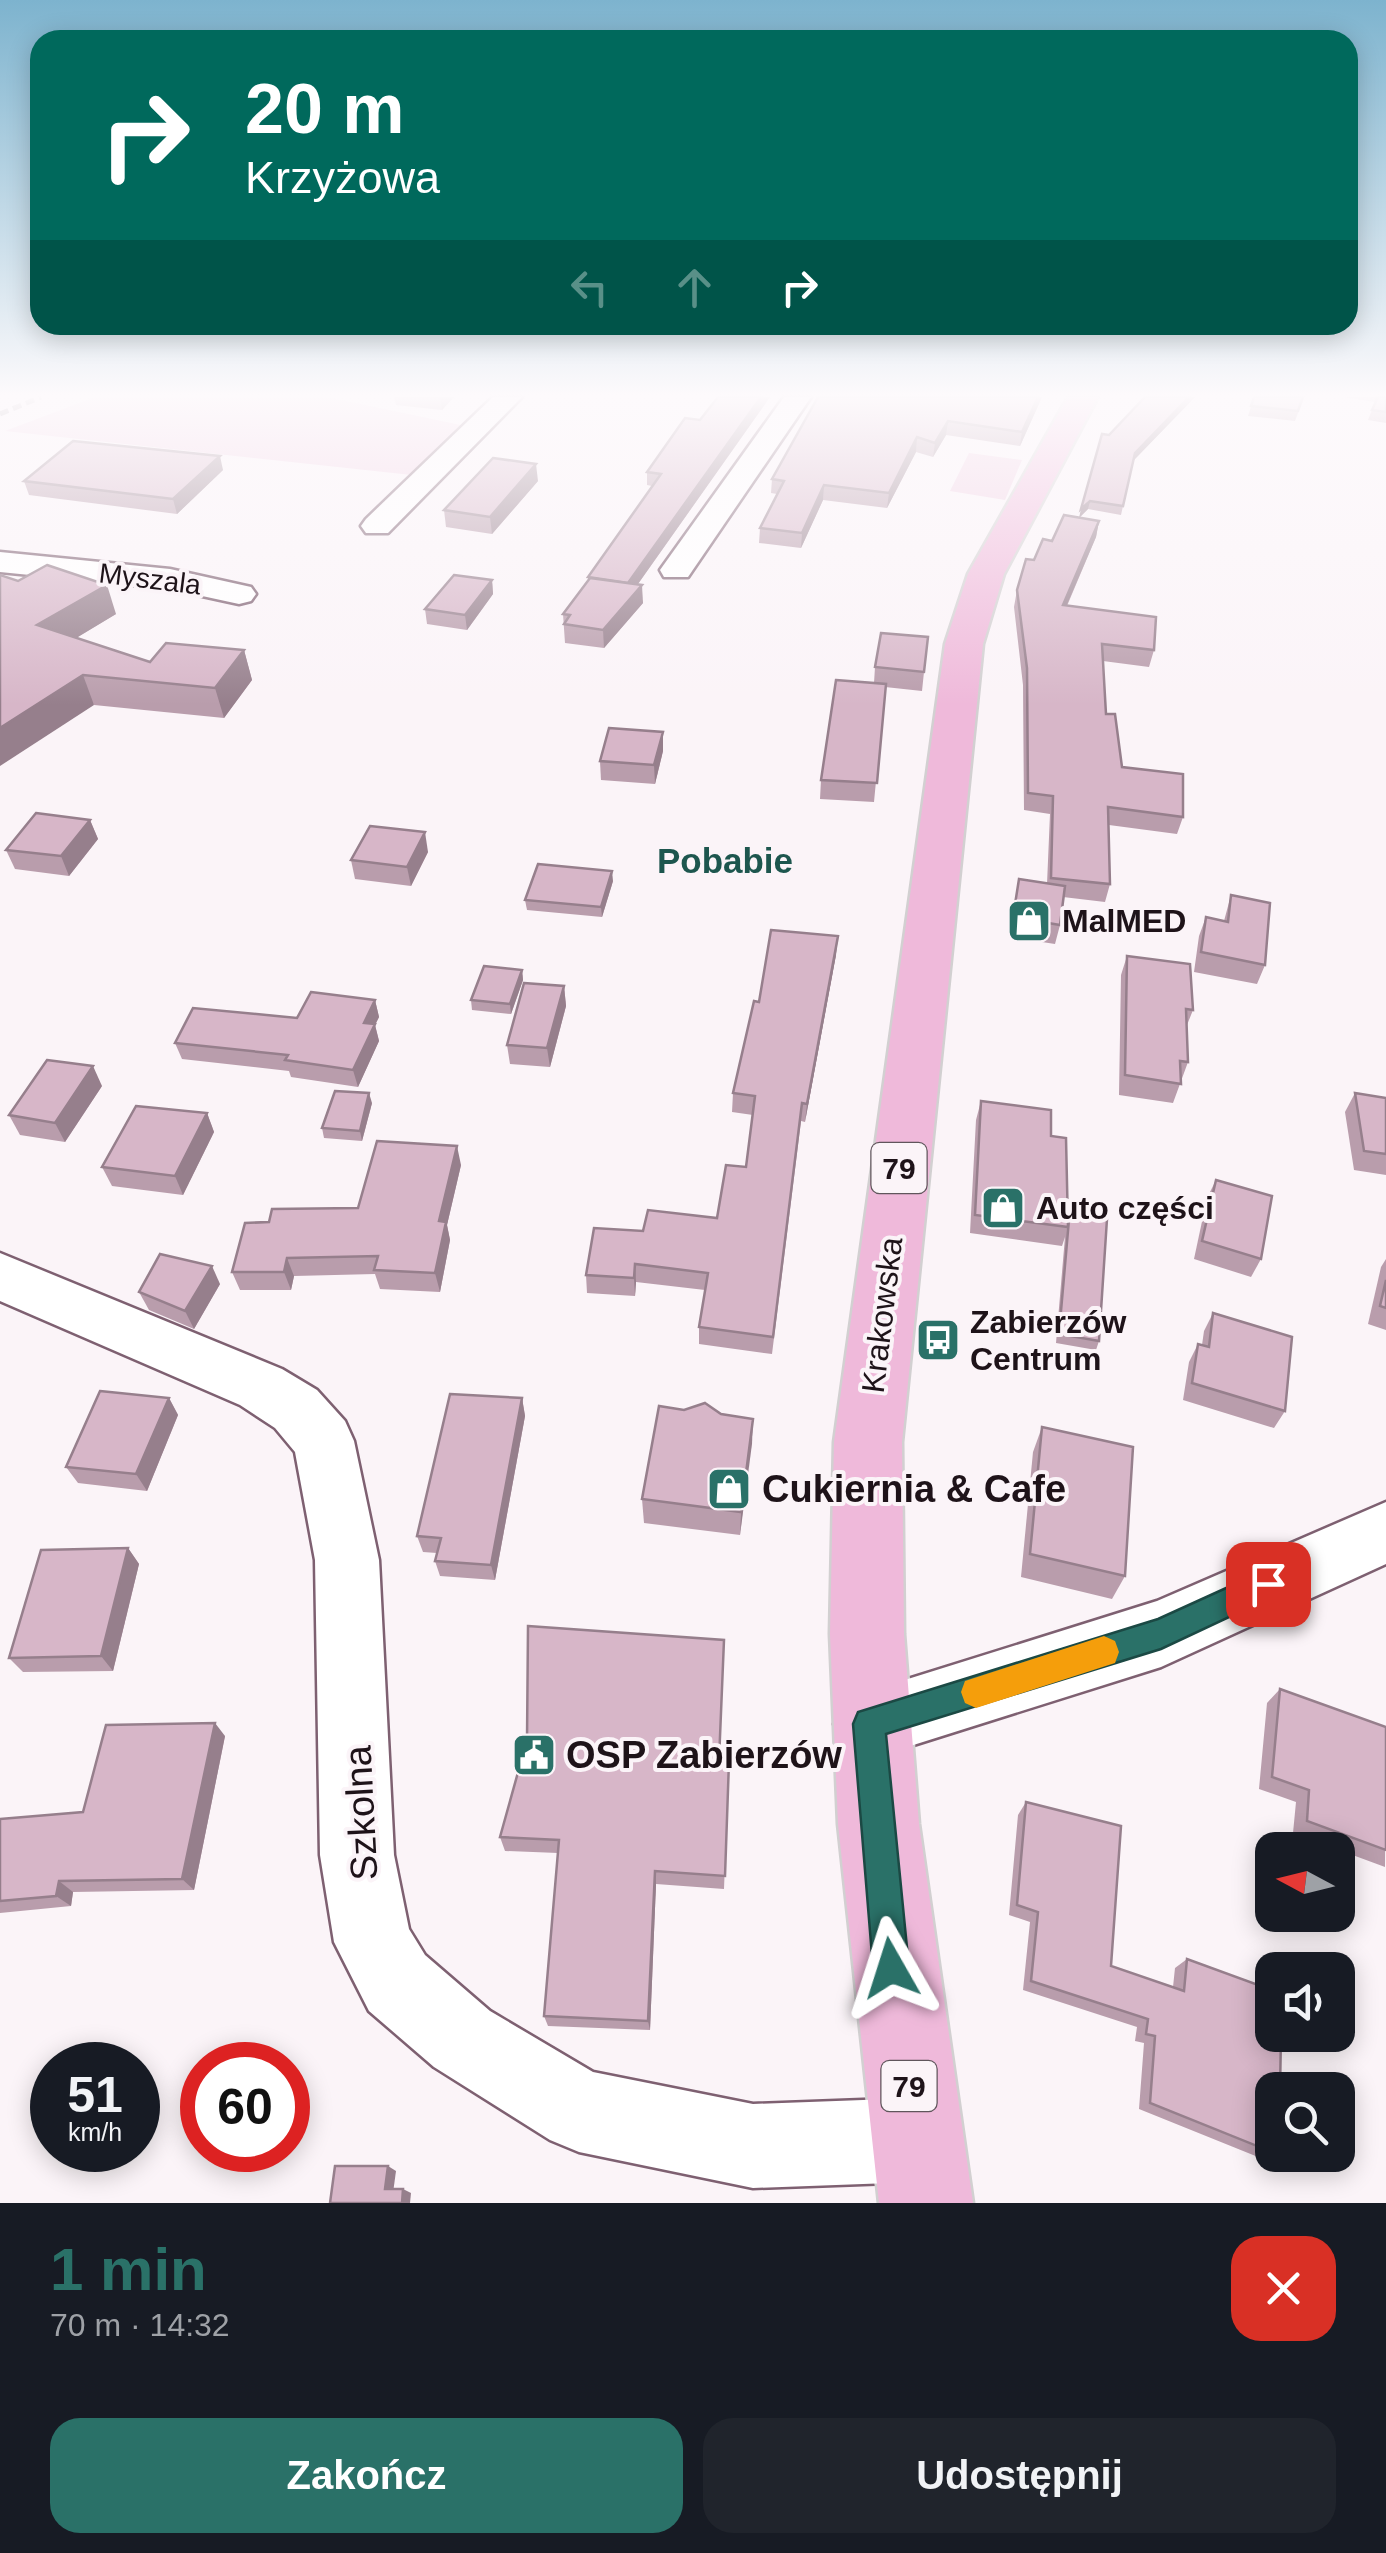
<!DOCTYPE html>
<html lang="pl">
<meta charset="utf-8">
<style>
:root{--surface:#171b24;--page:#20242c;--text:#f1f3f6;--muted:#9ea1a6;--accent:#2a7168}
body{margin:0;font-family:Arial,sans-serif;background:var(--page);color:var(--text);height:100vh;display:flex;flex-direction:column;font-size:38px;white-space:nowrap}
*{box-sizing:border-box;margin:0}
p{font-size:32px;color:var(--muted)}
.icon{flex:none;width:55px;height:55px;fill:none;stroke:currentColor;stroke-width:2;stroke-linecap:round;stroke-linejoin:round}
.map{position:relative;height:2203px;overflow:hidden}
.panel{display:flex;flex-direction:column;background:var(--surface);flex:1}
.panel>*{flex:none}
.hud{position:absolute;left:30px;top:30px;width:1328px;height:305px;border-radius:30px;box-shadow:0 5px 25px #0003;background:#00695c;color:#fff;overflow:hidden}
.needle{width:65px;rotate:277deg}
.tools{position:absolute;left:1255px;top:1832px;display:grid;gap:20px}
.tools a{display:grid;place-items:center;width:100px;height:100px;border-radius:20px;background:var(--surface);box-shadow:0 5px 25px #0003;font-size:50px}
.speed{position:absolute;left:30px;top:2042px;display:flex;gap:20px;font-size:50px;font-weight:700;text-align:center}
.speed>*{display:grid;place-content:center;width:130px;height:130px;border-radius:50%;background:var(--surface);box-shadow:0 5px 25px #0003;line-height:1}
.speed small{font-size:25px;font-weight:400}
.speed .limit{border:15px solid #d22;background:#fff;color:#111}
.pin{position:absolute;display:grid;place-items:center;width:85px;height:85px;color:#fff;margin:-42px;border-radius:20px;box-shadow:0 5px 15px #0006}
.me{position:absolute;width:110px;margin:-55px;rotate:354deg;stroke-linejoin:round;filter:drop-shadow(0 0 8px #0008)}
.turn{display:flex;align-items:center;gap:35px;height:210px;padding:0 50px;font-size:45px}
.turn .icon{width:130px;height:130px;stroke-width:2.5}
.turn b{display:block;font-size:70px;line-height:85px}
.lanes{display:flex;align-items:center;height:95px;padding:0 50px;background:#0003;justify-content:center;gap:50px;direction:ltr}
.lanes .off{opacity:.35}
.round{display:grid;place-items:center;flex:none;width:105px;height:105px;border-radius:30px;background:var(--page)}
.headline{display:flex;align-items:center;justify-content:space-between;height:170px;padding:0 50px}
h1{font-size:60px;font-weight:700;line-height:75px;color:var(--accent)}
.action{display:flex;gap:20px;margin-top:auto;padding:20px 50px}
.action a{flex:1;height:115px;border-radius:30px;background:var(--accent);color:#fff;font-size:40px;font-weight:700;line-height:115px;text-align:center}
.action a+a{background:var(--page);color:var(--text)}
.map>svg:first-child{display:block}
.green{fill:#f0cfe2}
.lines{fill:none;stroke-linecap:round;stroke-linejoin:round}
.minor-casing{stroke:#7e6071;stroke-width:5}
.major-casing{stroke:#d2d0d1;stroke-width:5}
.minor{fill:#fff;fill-rule:evenodd}
.major{fill:#efb9da;fill-rule:evenodd}
.rail{stroke:#7a7076;stroke-width:5;stroke-dasharray:9 5;stroke-linecap:butt}
.wall{fill:#b99dac}
.shaded-wall{fill:#967f8c}
.building{fill:#d7b6c8;stroke:#967f8c;stroke-width:2.5}
.route{fill:#2a7168;stroke:#1b4944;stroke-width:2.5}
.slow{fill:#f59e0b}
.labels{text-anchor:middle;dominant-baseline:central;stroke-width:8;stroke-linejoin:round;paint-order:stroke}
.far-street-label{font-size:28px;fill:#1e1319;stroke:#fbf4f8}
.shield{fill:#fbf4f8;stroke:#60565c;stroke-width:2.5}
.shield-label{font-size:30px;font-weight:bold;fill:#1e1319}
.poi-label{font-size:32px;font-weight:bold;fill:#1e1319;stroke:#fbf4f8;text-anchor:start}
.street-label{font-size:32px;fill:#1e1319;stroke:#fbf4f8}
.neighbourhood-label{font-size:35px;font-weight:bold;fill:#1d564e;stroke:#fbf4f8}
.near-poi-label{font-size:38px;font-weight:bold;fill:#1e1319;stroke:#fbf4f8;text-anchor:start}
.near-street-label{font-size:38px;fill:#1e1319;stroke:#fbf4f8}
</style>
<div class="map">
<svg width="1386" height="2203" viewBox="0 0 1386 2203">
<rect width="100%" height="100%" fill="#fbf4f8"/>
<g class="green">
<polygon points="95,397 327,397 470,427 421,476 5,431"/>
<polygon points="969,453 1022,460 1005,500 950,491"/>
</g>
<g class="lines">
<defs>
<g id="minor">
<polygon points="493,397 522,397 388,533 366,533 361,526 366,519"/>
<polygon points="784,397 811,397 688,577 664,577 660,570"/>
<polygon points="0,552 170,569 251,587 256,594 251,601 239,604 170,589 0,572"/>
<polygon points="0,1253 282,1369 317,1390 345,1421 354,1441 379,1560 394,1855 409,1929 425,1955 490,2011 593,2072 753,2104 917,2098 947,2110 959,2140 947,2170 917,2182 753,2188 579,2152 550,2140 434,2067 369,2011 334,1942 320,1855 315,1560 295,1452 275,1428 240,1405 0,1301"/>
<polygon points="1386,1502 1386,1564 1161,1667 869,1759 844,1749 834,1724 844,1699 1157,1601"/>
</g>
<polygon id="major" points="1068,397 1098,397 1004,574 983,644 902,1442 904,1634 919,1824 973,2203 879,2203 838,1824 830,1634 834,1442 945,644 968,574"/>
</defs>
<use href="#minor" class="minor-casing"/>
<use href="#major" class="major-casing"/>
<use href="#minor" class="minor"/>
<use href="#major" class="major"/>
<polyline class="rail" points="0,414 41,397"/>
</g>
<g class="wall">
<polygon points="394,397 454,397 442,410 396,405"/>
<polygon points="718,397 770,397 638,584 643,603 604,648 565,643 563,614 588,581 588,577 652,486 647,485 647,472 700,420"/>
<polygon points="818,397 1042,397 1020,446 946,435 933,457 916,452 887,508 823,500 801,548 759,543 760,528 777,494 771,493 772,479"/>
<polygon points="1145,397 1195,397 1133,461 1121,515 1088,509 1079,518 1099,521 1096,537 1067,606 1154,650 1149,667 1103,661 1106,714 1122,767 1183,817 1177,834 1109,825 1110,884 1105,902 1063,897 1060,925 1055,944 1009,937 1019,879 1047,884 1050,814 1024,810 1023,685 1014,607 1017,590 1034,560 1052,541 1079,518 1109,435"/>
<polygon points="1254,397 1304,397 1295,421 1248,416"/>
<polygon points="1343,397 1386,397 1386,423 1368,420 1375,402"/>
<polygon points="223,470 177,514 29,495 24,481"/>
<polygon points="538,481 492,534 446,527 444,510"/>
<polygon points="0,575 116,614 76,638 150,662 244,650 252,680 224,718 94,705"/>
<polygon points="492,580 493,594 467,630 427,624 425,609"/>
<polygon points="875,667 924,672 922,691 885,687 874,802 820,799 821,780 874,683"/>
<polygon points="663,732 663,751 655,784 601,780 600,761"/>
<polygon points="90,820 98,839 69,876 15,869 6,850"/>
<polygon points="428,852 411,886 355,879 351,860"/>
<polygon points="613,881 602,917 527,910 525,900"/>
<polygon points="1231,895 1265,965 1257,984 1194,972 1199,936 1206,917 1224,921"/>
<polygon points="836,955 805,1122 801,1121 772,1354 699,1344 699,1327 705,1290 636,1282 635,1296 587,1293 586,1275 643,1231 717,1218 746,1167 753,1115 732,1112 733,1093 759,1002"/>
<polygon points="1127,956 1193,1010 1187,1025 1188,1062 1173,1103 1119,1095 1121,975"/>
<polygon points="522,970 523,980 511,1014 472,1010 471,1000"/>
<polygon points="564,986 566,1006 550,1067 510,1064 507,1045"/>
<polygon points="375,1000 379,1017 375,1025 379,1041 358,1087 291,1077 289,1071 182,1059 175,1043"/>
<polygon points="102,1086 65,1142 20,1135 9,1115"/>
<polygon points="1355,1093 1386,1098 1386,1175 1354,1170 1345,1112"/>
<polygon points="981,1101 1051,1136 1068,1213 1070,1208 1099,1341 1096,1350 1056,1343 1065,1237 1062,1246 970,1233 976,1120"/>
<polygon points="372,1103 362,1141 324,1138 322,1128"/>
<polygon points="207,1113 214,1132 183,1195 112,1186 102,1167"/>
<polygon points="461,1165 447,1225 450,1240 440,1292 380,1289 375,1274 294,1276 291,1290 240,1290 232,1272 269,1222 358,1208"/>
<polygon points="1216,1180 1261,1259 1251,1277 1194,1259 1207,1198"/>
<polygon points="1386,1259 1386,1330 1368,1324 1381,1267"/>
<polygon points="220,1284 194,1329 149,1310 139,1292"/>
<polygon points="1213,1313 1285,1411 1274,1428 1183,1400 1189,1362 1198,1344 1202,1345 1204,1331"/>
<polygon points="169,1398 178,1415 147,1491 78,1483 66,1467"/>
<polygon points="522,1398 525,1416 495,1580 440,1576 435,1561 437,1553 423,1552 417,1536"/>
<polygon points="721,1414 753,1419 740,1535 644,1523 642,1499"/>
<polygon points="1042,1427 1125,1576 1112,1599 1021,1577 1033,1452"/>
<polygon points="128,1548 139,1564 113,1671 23,1672 9,1658"/>
<polygon points="1280,1689 1386,1727 1385,1867 1293,1833 1296,1802 1259,1789 1267,1703"/>
<polygon points="225,1736 194,1890 73,1892 71,1906 0,1913 0,1819 83,1812"/>
<polygon points="719,1761 729,1761 724,1889 656,1884 650,2030 548,2026 544,2016 558,1853 505,1851 500,1837"/>
<polygon points="1026,1802 1111,1966 1173,1987 1175,1968 1187,1959 1272,2090 1272,2155 1276,2155 1263,2159 1139,2109 1144,2043 1135,2041 1137,2027 1023,1990 1030,1922 1009,1915 1018,1815"/>
</g>
<g class="shaded-wall">
<polygon points="440,397 454,397 442,410"/>
<polygon points="761,397 770,397 628,598 628,584"/>
<polygon points="1038,397 1042,397 1020,446 1022,432"/>
<polygon points="1189,397 1195,397 1133,461 1135,453"/>
<polygon points="948,421 946,435 933,457 935,443"/>
<polygon points="917,437 916,452 887,508 889,493"/>
<polygon points="220,456 223,470 177,514 173,499"/>
<polygon points="536,464 538,481 492,534 490,517"/>
<polygon points="824,485 823,500 801,548 802,533"/>
<polygon points="1090,501 1088,509 1079,518 1081,509"/>
<polygon points="1099,521 1096,537 1060,621 1063,605"/>
<polygon points="492,580 493,594 467,630 465,615"/>
<polygon points="107,585 116,614 48,655 37,625"/>
<polygon points="642,585 643,603 604,648 603,630"/>
<polygon points="244,650 252,680 224,718 215,688"/>
<polygon points="83,675 94,705 0,766 0,728"/>
<polygon points="663,732 663,751 655,784 654,765"/>
<polygon points="90,820 98,839 69,876 61,856"/>
<polygon points="425,832 428,852 411,886 407,867"/>
<polygon points="612,871 613,881 602,917 601,907"/>
<polygon points="838,936 836,955 805,1122 807,1104"/>
<polygon points="522,970 523,980 511,1014 510,1004"/>
<polygon points="564,986 566,1006 550,1067 547,1048"/>
<polygon points="375,1000 379,1017 375,1025 379,1041 358,1087 353,1070 364,1023"/>
<polygon points="93,1066 102,1086 65,1142 55,1123"/>
<polygon points="369,1093 372,1103 362,1141 360,1131"/>
<polygon points="207,1113 214,1132 183,1195 175,1176"/>
<polygon points="457,1146 461,1165 447,1225 450,1240 440,1292 435,1273 439,1221"/>
<polygon points="287,1258 294,1276 291,1290 284,1272"/>
<polygon points="635,1264 636,1282 635,1296 634,1278"/>
<polygon points="212,1266 220,1284 194,1329 185,1311"/>
<polygon points="169,1398 178,1415 147,1491 136,1474"/>
<polygon points="522,1398 525,1416 495,1580 491,1565"/>
<polygon points="753,1419 752,1444 740,1535 741,1512"/>
<polygon points="128,1548 139,1564 113,1671 101,1656"/>
<polygon points="215,1723 225,1736 194,1890 182,1879"/>
<polygon points="655,1871 656,1884 650,2030 648,2021"/>
<polygon points="59,1881 73,1892 71,1906 56,1896"/>
<polygon points="388,2166 396,2171 393,2193 385,2189"/>
<polygon points="403,2189 411,2193 410,2203 402,2203"/>
</g>
<g class="building">
<polygon points="718,397 761,397 628,583 588,577 661,474 647,472 685,418 700,420"/>
<polygon points="818,397 1038,397 1022,432 948,421 935,443 917,437 889,493 824,485 802,533 760,528 784,481 772,479"/>
<polygon points="1145,397 1189,397 1135,453 1123,506 1090,501 1081,509 1102,434 1109,435"/>
<polygon points="1254,397 1303,397 1298,411 1251,406"/>
<polygon points="1378,397 1386,397 1386,412 1372,410"/>
<polygon points="73,441 220,456 173,499 24,481"/>
<polygon points="493,458 536,464 490,517 444,510"/>
<polygon points="1064,515 1099,521 1063,605 1156,617 1154,650 1102,644 1106,714 1115,714 1122,767 1183,774 1183,817 1108,807 1110,884 1051,878 1053,796 1028,793 1027,668 1017,590 1026,559 1034,560 1043,539 1052,541"/>
<polygon points="47,565 107,585 37,625 150,662 166,643 244,650 215,688 83,675 0,728 0,575 18,581"/>
<polygon points="454,575 492,580 465,615 425,609"/>
<polygon points="590,578 642,585 603,630 564,624 570,615 563,614"/>
<polygon points="881,633 928,637 924,672 875,667"/>
<polygon points="836,680 886,684 877,783 821,780"/>
<polygon points="609,728 663,732 654,765 600,761"/>
<polygon points="36,813 90,820 61,856 6,850"/>
<polygon points="370,826 425,832 407,867 351,860"/>
<polygon points="538,864 612,871 601,907 525,900"/>
<polygon points="1019,879 1065,886 1060,925 1013,917"/>
<polygon points="1231,895 1270,903 1265,965 1201,952 1206,917 1228,922"/>
<polygon points="771,930 838,936 807,1104 802,1103 773,1337 699,1327 708,1273 635,1264 634,1278 586,1275 594,1228 643,1231 648,1210 717,1218 726,1165 746,1167 755,1096 733,1093 754,1001 759,1002"/>
<polygon points="1127,956 1190,964 1193,1010 1186,1009 1188,1062 1180,1061 1181,1084 1125,1075"/>
<polygon points="484,966 522,970 510,1004 471,1000"/>
<polygon points="524,983 564,986 547,1048 507,1045"/>
<polygon points="311,992 375,1000 364,1023 375,1024 353,1070 285,1060 288,1055 175,1043 193,1008 297,1018"/>
<polygon points="47,1060 93,1066 55,1123 9,1115"/>
<polygon points="335,1091 369,1093 360,1131 322,1128"/>
<polygon points="1355,1093 1386,1098 1386,1154 1364,1151"/>
<polygon points="981,1101 1051,1110 1051,1136 1066,1138 1068,1227 975,1215"/>
<polygon points="136,1106 207,1113 175,1176 102,1167"/>
<polygon points="377,1141 457,1146 439,1221 446,1222 435,1273 374,1270 378,1256 287,1258 284,1272 232,1272 245,1223 269,1222 272,1209 358,1208"/>
<polygon points="1216,1180 1272,1196 1261,1259 1202,1241"/>
<polygon points="1070,1208 1107,1219 1099,1341 1059,1334"/>
<polygon points="160,1254 212,1266 185,1311 139,1292"/>
<polygon points="1386,1280 1386,1308 1380,1306"/>
<polygon points="1213,1313 1292,1337 1285,1411 1192,1383 1198,1344 1209,1347"/>
<polygon points="100,1391 169,1398 136,1474 66,1467"/>
<polygon points="450,1394 522,1398 491,1565 435,1561 441,1538 417,1536"/>
<polygon points="705,1403 721,1414 753,1419 741,1512 642,1499 659,1406 684,1410"/>
<polygon points="1042,1427 1133,1447 1125,1576 1030,1554"/>
<polygon points="128,1548 101,1656 9,1658 41,1550"/>
<polygon points="528,1626 724,1640 719,1761 729,1761 725,1876 655,1871 648,2021 544,2016 559,1840 500,1837 527,1740"/>
<polygon points="1280,1689 1386,1727 1386,1850 1307,1821 1309,1790 1272,1777"/>
<polygon points="215,1723 182,1879 59,1881 56,1896 0,1901 0,1819 83,1812 106,1725"/>
<polygon points="1026,1802 1121,1826 1111,1966 1184,1991 1187,1959 1272,1990 1272,2035 1281,2035 1280,2090 1272,2090 1272,2152 1150,2103 1155,2036 1146,2034 1148,2019 1031,1981 1038,1912 1017,1905"/>
<polygon points="335,2166 388,2166 385,2189 403,2189 402,2203 330,2203"/>
</g>
<linearGradient id="sky" x2="0" y2="1"><stop stop-color="#7db3ce"/><stop offset="0.56" stop-color="#fdfafc"/><stop offset="1" stop-color="#fdfafc" stop-opacity="0"/></linearGradient>
<rect width="1386" height="705" fill="url(#sky)"/>
<polygon class="route" points="1268,1569 1278,1574 1282,1584 1278,1594 1161,1649 886,1734 909,1968 903,1981 891,1986 878,1981 873,1968 853,1724 858,1712 1158,1619"/>
<polygon class="slow" points="1104,1636 1115,1641 1119,1652 1115,1663 976,1708 965,1703 961,1692 965,1681"/>
<defs>
<symbol id="shop-square" viewBox="-11 -11 22 22"><rect x="-9" y="-9" width="18" height="18" rx="4" fill="#2a7168" stroke="#fbf4f8"/><path d="M-5-2.5h2.3a2.7 3.5 0 0 1 5.4 0H5L5.5 6h-11ZM-1.5-2.5h3a1.5 2.3 0 0 0-3 0Z" fill="#fff"/></symbol>
<symbol id="bus-square" viewBox="-11 -11 22 22"><rect x="-9" y="-9" width="18" height="18" rx="4" fill="#2a7168" stroke="#fbf4f8"/><path d="M-5-6H5V4H4V6H2V4H-2V6H-4V4H-5ZM-3.5-4V0h7V-4ZM-3.5 1.2v1.5H-2V1.2ZM2 1.2v1.5H3.5V1.2Z" fill="#fff"/></symbol>
<symbol id="civic-square" viewBox="-11 -11 22 22"><rect x="-9" y="-9" width="18" height="18" rx="4" fill="#2a7168" stroke="#fbf4f8"/><path d="M-.6-6.5H3V-4.5H.6V-3L4-1V1h2V6H-6V1h2V-1L-.6-3ZM-1.2 2.5V6h2.4V2.5Z" fill="#fff"/></symbol>
</defs>
<g fill-rule="evenodd">
<use href="#shop-square" x="1004" y="896" width="50" height="50"/>
<use href="#shop-square" x="978" y="1183" width="50" height="50"/>
<use href="#bus-square" x="913" y="1315" width="50" height="50"/>
<use href="#shop-square" x="704" y="1464" width="50" height="50"/>
<use href="#civic-square" x="509" y="1730" width="50" height="50"/>
</g>
<g class="labels">
<g class="far-street-label">
<text transform="translate(150 579) rotate(7)">Myszala</text>
</g>
<g class="shield">
<rect x="871.5" y="1143" width="55" height="50" rx="8"/>
<rect x="881.5" y="2061" width="55" height="50" rx="8"/>
</g>
<g class="shield-label">
<text x="899" y="1168">79</text>
<text x="909" y="2086">79</text>
</g>
<g class="poi-label">
<text x="1062" y="921">MalMED</text>
<text x="1036" y="1208">Auto części</text>
<text x="970" y="1322">Zabierzów<tspan x="970" dy="37">Centrum</tspan></text>
</g>
<g class="street-label">
<text transform="translate(882 1315) rotate(-83)">Krakowska</text>
</g>
<g class="neighbourhood-label">
<text x="725" y="860">Pobabie</text>
</g>
<g class="near-poi-label">
<text x="762" y="1489">Cukiernia &amp; Cafe</text>
<text x="566" y="1755">OSP Zabierzów</text>
</g>
<g class="near-street-label">
<text transform="translate(361 1813) rotate(-93)">Szkolna</text>
</g>
</g>
</svg>
<div class="tools">
<a><svg class="needle" viewBox="-14 -14 28 28"><path d="M0-13l5 13h-10z" fill="#e53935"/><path d="M0 13l5-13h-10z" fill="#9ea1a6"/></svg></a>
<a><svg class="icon" aria-label="sound" viewBox="0 0 24 24"><path d="M4 9h4l5-4v14l-5-4H4zM17 9q2 3 0 6"/></svg></a>
<a><svg class="icon" aria-label="search" viewBox="0 0 24 24"><circle cx="10" cy="10" r="6"/><path d="M15 15l6 6"/></svg></a>
</div>
<div class="speed"><div>51<small>km/h</small></div><div class="limit">60</div></div>
<div class="pin" style="left:1268px;top:1584px;background:#d93025"><svg class="icon" aria-label="arrive" viewBox="0 0 24 24"><path d="M6 21V4h12l-3 4 3 4H6"/></svg></div>
<svg class="me" style="left:891px;top:1968px" viewBox="-20 -20 40 40"><path d="M0-17L14 15 0 8-14 15z" fill="#2a7168" stroke="#fff" stroke-width="4"/></svg>
<div class="hud">
<div class="turn"><svg class="icon" aria-label="right" viewBox="0 0 24 24"><path d="M7 20v-9h11M14 6l5 5-5 5"/></svg><div><b>20 m</b>Krzyżowa</div></div>
<div class="lanes"><svg class="icon off" aria-label="left" viewBox="0 0 24 24"><path d="M17 20v-9H6M10 6l-5 5 5 5"/></svg><svg class="icon off" aria-label="ahead" viewBox="0 0 24 24"><path d="M12 20V5M6 11l6-6 6 6"/></svg><svg class="icon" aria-label="right" viewBox="0 0 24 24"><path d="M7 20v-9h11M14 6l5 5-5 5"/></svg></div>
</div>
</div>
<section class="panel">
<div class="headline"><div><h1>1 min</h1><p>70 m · 14:32</p></div><a class="round" style="background:#d93025;color:#fff"><svg class="icon" aria-label="close" viewBox="0 0 24 24"><path d="M6 6l12 12M18 6L6 18"/></svg></a></div>
<div class="action"><a>Zakończ</a><a>Udostępnij</a></div>
</section>
